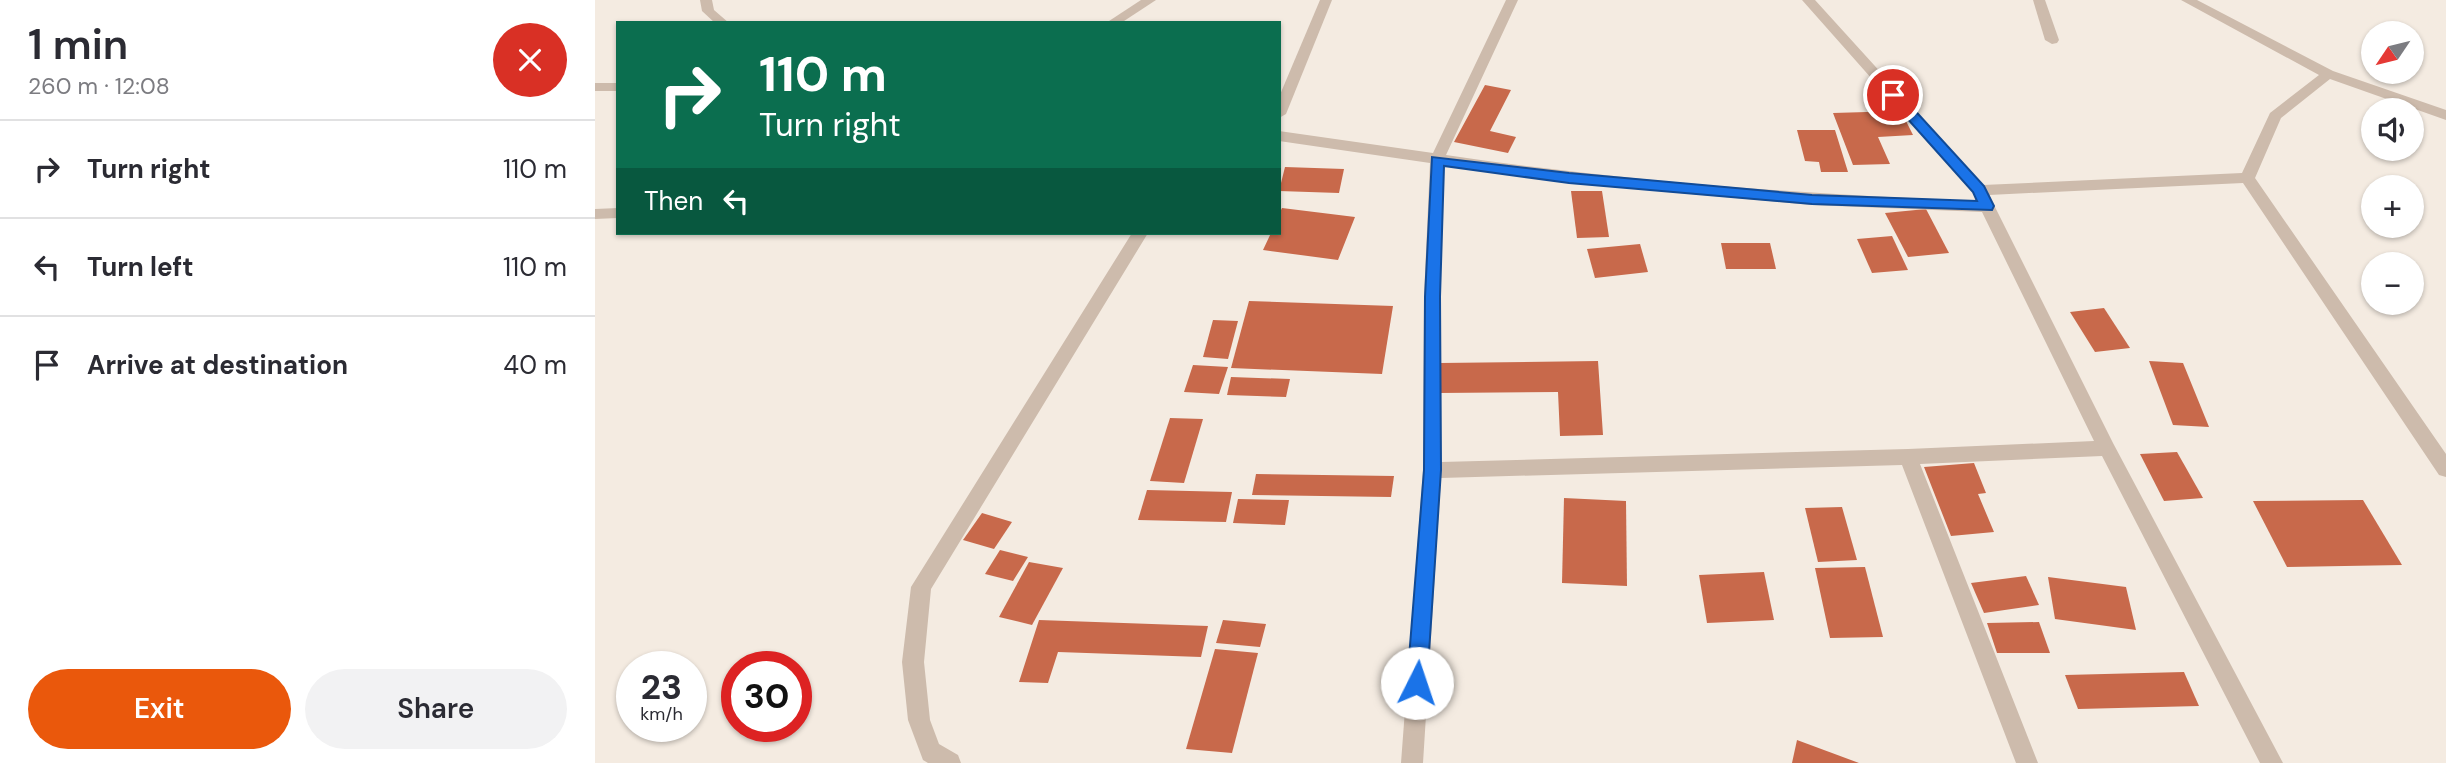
<!DOCTYPE html>
<meta charset="utf-8">
<style>
:root{--surface:#fff;--page:#f2f2f3;--text:#2b2b33;--muted:#7c7c81;--line:#e1e1e2;--accent:#ea580c}
body{margin:0;font-family:"DM Sans",sans-serif;background:var(--page);color:var(--text);height:100vh;display:flex;flex-direction:column;font-size:26px;white-space:nowrap}
*{box-sizing:border-box;margin:0}
p{font-size:23px;color:var(--muted)}
.icon{flex:none;width:38px;height:38px;fill:none;stroke:currentColor;stroke-width:2;stroke-linecap:round;stroke-linejoin:round}
.map{position:relative;flex:1;overflow:hidden}
.sheet{display:flex;flex-direction:column;background:var(--surface);width:595px}
.sheet>*{flex:none}
.banner{position:absolute;left:21px;top:21px;width:665px;height:214px;border-radius:0px;box-shadow:0 2px 5px #0004;background:#0b6e4f;color:#fff;overflow:hidden}
.needle{width:46px;rotate:235deg}
.fabs{position:absolute;left:1766px;top:21px;display:grid;gap:14px}
.fabs a{display:grid;place-items:center;width:63px;height:63px;border-radius:50%;background:var(--surface);box-shadow:0 2px 5px #0004;font-size:35px}
.speed{position:absolute;left:21px;top:651px;display:flex;gap:14px;font-size:35px;font-weight:700;text-align:center}
.speed>*{display:grid;place-content:center;width:91px;height:91px;border-radius:50%;background:var(--surface);box-shadow:0 2px 5px #0004;line-height:1}
.speed small{font-size:18px;font-weight:400}
.speed .limit{border:10px solid #d22;background:#fff;color:#111}
.pin{position:absolute;display:grid;place-items:center;width:60px;height:60px;color:#fff;margin:-30px;border:4px solid #fff;border-radius:50%;box-shadow:0 2px 7px #0007}
.me{position:absolute;width:77px;margin:-38px;rotate:4deg;stroke-linejoin:round;filter:drop-shadow(0 0 5px #0008)}
.turn{display:flex;align-items:center;gap:24px;height:147px;padding:0 28px;font-size:32px}
.turn .icon{width:91px;height:91px;stroke-width:2.5}
.turn b{display:block;font-size:49px;line-height:60px}
.then{display:flex;align-items:center;height:66px;padding:0 28px;background:#0003;gap:14px;font-size:26px}
.round{display:grid;place-items:center;flex:none;width:74px;height:74px;border-radius:37px;background:var(--page)}
.overview{display:flex;align-items:center;justify-content:space-between;height:119px;padding:0 28px}
h1{font-size:42px;font-weight:600;line-height:52px}
.cta{display:flex;gap:14px;margin-top:auto;padding:14px 28px}
.cta a{flex:1;height:80px;border-radius:42px;background:var(--accent);color:#fff;font-size:28px;font-weight:600;line-height:80px;text-align:center}
.cta a+a{background:var(--page);color:var(--text)}
ul{padding:0;list-style:none}
li{display:flex;align-items:center;gap:21px;height:98px;padding:0 28px;border-top:2px solid var(--line)}
li div{flex:1}
li b{display:block;font-size:26px}
li em{font-style:normal}
main{display:flex;flex:1;min-height:0}
.map>svg:first-child{display:block}
.building{fill:#c8694b}
.lines{fill:none;stroke-linecap:round;stroke-linejoin:round}
.minor{fill:#cdbbac;fill-rule:evenodd}
.route{fill:#1a73e8;stroke:#114b97;stroke-width:2}
</style>
<main>
<section class="sheet">
<div class="overview"><div><h1>1 min</h1><p>260 m · 12:08</p></div><a class="round" style="background:#d93025;color:#fff"><svg class="icon" aria-label="close" viewBox="0 0 24 24"><path d="M6 6l12 12M18 6L6 18"/></svg></a></div>
<ul>
<li><svg class="icon" aria-label="right" viewBox="0 0 24 24"><path d="M7 20v-9h11M14 6l5 5-5 5"/></svg><div><b>Turn right</b></div><em>110 m</em></li>
<li><svg class="icon" aria-label="left" viewBox="0 0 24 24"><path d="M17 20v-9H6M10 6l-5 5 5 5"/></svg><div><b>Turn left</b></div><em>110 m</em></li>
<li><svg class="icon" aria-label="arrive" viewBox="0 0 24 24"><path d="M6 21V4h12l-3 4 3 4H6"/></svg><div><b>Arrive at destination</b></div><em>40 m</em></li>
</ul>
<div class="cta"><a>Exit</a><a>Share</a></div>
</section>
<div class="map">
<svg width="1851" height="763" viewBox="0 0 1851 763">
<rect width="100%" height="100%" fill="#f4ebe1"/>
<g class="building">
<polygon points="890,85 916,90 895,131 921,137 913,153 859,142"/>
<polygon points="1306,111 1318,135 1283,137 1295,164 1258,165 1238,113"/>
<polygon points="1202,130 1240,130 1253,172 1226,172 1224,162 1210,161"/>
<polygon points="690,167 749,169 744,193 684,191"/>
<polygon points="976,191 1007,191 1014,237 982,238"/>
<polygon points="687,208 760,217 743,260 668,250 676,233 684,233 684,214"/>
<polygon points="1331,209 1354,253 1313,257 1290,213"/>
<polygon points="1297,236 1313,270 1277,273 1262,239"/>
<polygon points="1126,243 1175,243 1181,269 1131,269"/>
<polygon points="1045,244 1053,272 1000,278 992,249"/>
<polygon points="654,301 798,306 787,374 636,368"/>
<polygon points="1509,308 1535,348 1500,352 1475,312"/>
<polygon points="618,320 643,321 633,359 608,357"/>
<polygon points="1003,361 1008,435 965,436 963,392 843,393 845,363"/>
<polygon points="1554,361 1588,363 1614,427 1578,425"/>
<polygon points="598,365 633,367 624,394 589,392"/>
<polygon points="636,377 695,379 691,397 632,395"/>
<polygon points="575,418 608,419 589,483 555,481"/>
<polygon points="1582,452 1608,498 1569,501 1545,454"/>
<polygon points="1379,463 1391,493 1383,494 1399,532 1356,536 1329,467"/>
<polygon points="661,474 799,476 796,497 657,495"/>
<polygon points="552,490 637,492 631,522 543,520"/>
<polygon points="969,498 1031,501 1032,586 967,583"/>
<polygon points="643,499 694,500 690,525 638,523"/>
<polygon points="1768,500 1807,565 1692,567 1658,501"/>
<polygon points="1247,507 1262,560 1223,562 1210,508"/>
<polygon points="387,513 417,522 399,549 368,540"/>
<polygon points="405,550 433,557 418,581 390,574"/>
<polygon points="434,562 468,568 437,625 404,617"/>
<polygon points="1270,567 1288,637 1235,638 1220,568"/>
<polygon points="1169,572 1179,620 1112,623 1104,575"/>
<polygon points="1431,576 1444,605 1389,613 1376,583"/>
<polygon points="1453,577 1531,587 1541,630 1460,619"/>
<polygon points="444,620 613,626 606,657 463,652 453,683 424,682"/>
<polygon points="628,620 671,624 665,647 621,643"/>
<polygon points="1444,622 1455,653 1402,653 1392,623"/>
<polygon points="620,649 663,653 637,753 591,749"/>
<polygon points="1589,672 1604,706 1483,709 1470,675"/>
<polygon points="1202,740 1264,763 1197,763"/>
</g>
<g class="lines">
<g class="minor">
<polygon points="105,0 117,0 119,10 134,23 120,23 107,11"/>
<polygon points="546,0 561,0 526,23 511,23"/>
<polygon points="725,0 737,0 691,114 684,118 684,97"/>
<path d="M911 0H923L851 155C1028 181 1204 194 1382 201L1378 193 1207 0H1220L1388 185 1647 173 1675 113 1724 75 1586 0H1602L1738 71 1851 110V120L1735 79 1686 118 1660 178 1851 454V477L1844 475 1648 183 1394 195 1518 443 1688 763H1665L1507 456 1325 464 1443 763H1421L1307 465 846 478 828 763H806L828 470 829 297 835 163 684 141V131L838 153ZM849 165 974 183 1217 205 1387 212 1499 441 1313 449 846 462 845 297Z"/>
<polygon points="1438,0 1450,0 1464,40 1462,43 1457,44 1450,40"/>
<rect x="0" y="83" width="23" height="8"/>
<polygon points="23,208 23,218 0,219 0,209"/>
<polygon points="537,233 553,233 336,589 329,662 335,720 344,744 363,755 366,763 333,763 328,760 313,720 307,662 316,587"/>
</g>
</g>
<polygon class="route" points="1298,91 1303,92 1389,186 1399,206 1397,210 1217,204 974,183 849,166 845,297 846,470 832,683 829,690 822,693 815,690 812,683 829,470 830,297 837,157 974,173 1217,195 1382,201 1378,192 1294,98 1294,92"/>
</svg>
<div class="fabs">
<a><svg class="needle" viewBox="-14 -14 28 28"><path d="M0-13l5 13h-10z" fill="#e53935"/><path d="M0 13l5-13h-10z" fill="#7c7c81"/></svg></a>
<a><svg class="icon" aria-label="sound" viewBox="0 0 24 24"><path d="M4 9h4l5-4v14l-5-4H4zM17 9q2 3 0 6"/></svg></a>
<a>+</a>
<a>−</a>
</div>
<div class="speed"><div>23<small>km/h</small></div><div class="limit">30</div></div>
<div class="pin" style="left:1298px;top:95px;background:#d93025"><svg class="icon" aria-label="arrive" viewBox="0 0 24 24"><path d="M6 21V4h12l-3 4 3 4H6"/></svg></div>
<svg class="me" style="left:822px;top:683px" viewBox="-20 -20 40 40"><circle r="19" fill="#fff"/><path d="M0-13L10 11 0 6-10 11z" fill="#1a73e8"/></svg>
<div class="banner">
<div class="turn"><svg class="icon" aria-label="right" viewBox="0 0 24 24"><path d="M7 20v-9h11M14 6l5 5-5 5"/></svg><div><b>110 m</b>Turn right</div></div>
<div class="then">Then<svg class="icon" aria-label="left" viewBox="0 0 24 24"><path d="M17 20v-9H6M10 6l-5 5 5 5"/></svg></div>
</div>
</div>
</main>
